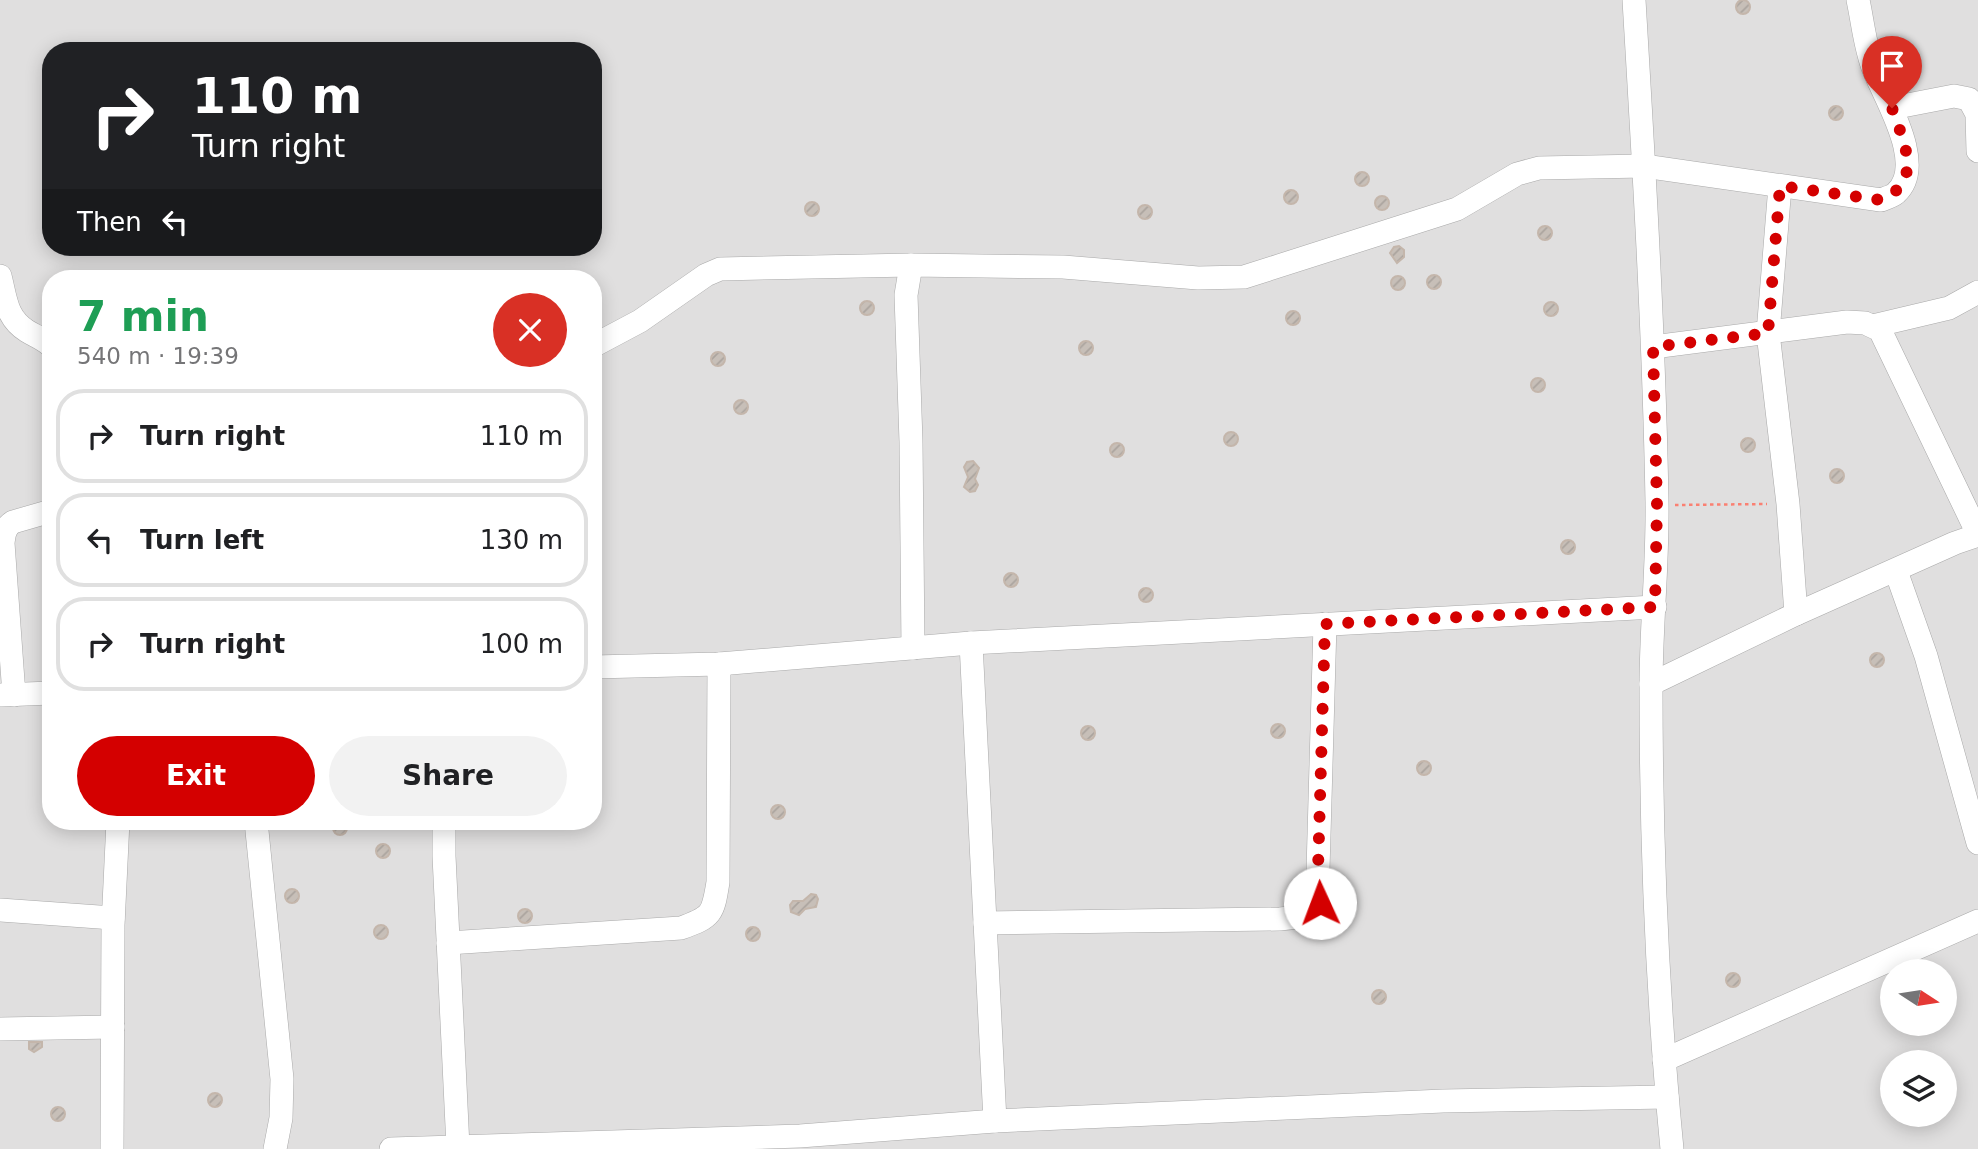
<!DOCTYPE html>
<meta charset="utf-8">
<style>
:root{--surface:#fff;--page:#f2f2f2;--text:#202124;--muted:#757577;--line:#e0e0e0;--accent:#d40000}
body{margin:0;font-family:"DejaVu Sans",sans-serif;background:var(--page);color:var(--text);height:100vh;display:flex;flex-direction:column;font-size:26px;white-space:nowrap}
*{box-sizing:border-box;margin:0}
p{font-size:23px;color:var(--muted)}
.icon{flex:none;width:38px;height:38px;fill:none;stroke:currentColor;stroke-width:2;stroke-linecap:round;stroke-linejoin:round}
.map{position:relative;flex:1;overflow:hidden}
.sheet{position:absolute;left:42px;top:270px;width:560px;height:560px;display:flex;flex-direction:column;background:var(--surface);border-radius:28px;box-shadow:0 4px 18px #0003}
.sheet>*{flex:none}
.banner{position:absolute;left:42px;top:42px;width:560px;height:214px;border-radius:28px;box-shadow:0 4px 18px #0003;background:#202124;color:#fff;overflow:hidden}
.needle{width:46px;rotate:102deg}
.controls{position:absolute;left:1880px;top:959px;display:grid;gap:14px}
.controls a{display:grid;place-items:center;width:77px;height:77px;border-radius:50%;background:var(--surface);box-shadow:0 4px 18px #0003;font-size:35px}
.pin{position:absolute;display:grid;place-items:center;width:60px;height:60px;color:#fff;margin:-72px -30px;border-radius:50% 50% 50% 0;rotate:-45deg;box-shadow:0 0 7px #0007}
.pin .icon{rotate:45deg}
.me{position:absolute;width:77px;margin:-38px;rotate:358deg;stroke-linejoin:round;filter:drop-shadow(0 0 5px #0008)}
.turn{display:flex;align-items:center;gap:24px;height:147px;padding:0 35px;font-size:32px}
.turn .icon{width:91px;height:91px;stroke-width:2.5}
.turn b{display:block;font-size:49px;line-height:60px}
.then{display:flex;align-items:center;height:66px;padding:0 35px;background:#0003;gap:14px;font-size:26px}
.round{display:grid;place-items:center;flex:none;width:74px;height:74px;border-radius:37px;background:var(--page)}
.summary{display:flex;align-items:center;justify-content:space-between;height:119px;padding:0 35px}
h1{font-size:42px;font-weight:600;line-height:52px;color:#1e9e55}
.action{display:flex;gap:14px;margin-top:auto;padding:14px 35px}
.action a{flex:1;height:80px;border-radius:42px;background:var(--accent);color:#fff;font-size:28px;font-weight:600;line-height:80px;text-align:center}
.action a+a{background:var(--page);color:var(--text)}
ul{padding:0;list-style:none}
li{display:flex;align-items:center;gap:21px;height:94px;margin:0 14px 10px;padding:0 21px;border:4px solid var(--line);border-radius:28px}
li div{flex:1}
li b{display:block;font-size:26px}
li em{font-style:normal}
.map>svg:first-child{display:block}
.residential{fill:#e0dfdf;fill-rule:evenodd}
.building{fill:url(#building-hatch);stroke:#c4b6ab;stroke-width:2}
.lines{fill:none;stroke-linecap:round;stroke-linejoin:round}
.minor-casing{stroke:#a9a9a9;stroke-width:24}
.path{stroke:#fa8072;stroke-width:2.5;stroke-dasharray:3.5 3.5;stroke-linecap:butt}
.minor{stroke:#fff;stroke-width:23}
.route{stroke:#d40000;stroke-width:12;stroke-dasharray:0 21.6}
</style>
<div class="map">
<svg width="1978" height="1149" viewBox="0 0 1978 1149">
<defs>
<pattern id="building-hatch" width="6" height="6" patternUnits="userSpaceOnUse" patternTransform="scale(1.75)"><rect width="6" height="6" fill="#c7bfb8"/><path d="M-1 1l2-2M0 6l6-6M5 7l2-2" fill="none" stroke="#aba49e"/></pattern>
</defs>
<rect width="100%" height="100%" fill="#f2efe9"/>
<path class="residential" d="M0 0H1978V1149H0ZM51 51H593V247H51ZM51 278H593V821H51ZM1892 971H1944V1024H1892ZM1892 1062H1944V1115H1892Z"/>
<g class="building">
<circle cx="1743" cy="7" r="7"/>
<circle cx="1836" cy="113" r="7"/>
<circle cx="1362" cy="179" r="7"/>
<circle cx="1291" cy="197" r="7"/>
<circle cx="1382" cy="203" r="7"/>
<circle cx="812" cy="209" r="7"/>
<circle cx="1145" cy="212" r="7"/>
<circle cx="1545" cy="233" r="7"/>
<polygon points="1399,246 1404,250 1404,257 1397,263 1390,253 1394,247"/>
<circle cx="1434" cy="282" r="7"/>
<circle cx="1398" cy="283" r="7"/>
<circle cx="867" cy="308" r="7"/>
<circle cx="1551" cy="309" r="7"/>
<circle cx="1293" cy="318" r="7"/>
<circle cx="1086" cy="348" r="7"/>
<circle cx="718" cy="359" r="7"/>
<circle cx="1538" cy="385" r="7"/>
<circle cx="741" cy="407" r="7"/>
<circle cx="1231" cy="439" r="7"/>
<circle cx="1748" cy="445" r="7"/>
<circle cx="1117" cy="450" r="7"/>
<polygon points="973,461 979,468 975,479 978,485 975,491 970,492 964,487 968,477 964,467 967,462"/>
<circle cx="1837" cy="476" r="7"/>
<circle cx="1568" cy="547" r="7"/>
<circle cx="1011" cy="580" r="7"/>
<circle cx="1146" cy="595" r="7"/>
<circle cx="1877" cy="660" r="7"/>
<circle cx="1278" cy="731" r="7"/>
<circle cx="1088" cy="733" r="7"/>
<circle cx="1424" cy="768" r="7"/>
<circle cx="778" cy="812" r="7"/>
<circle cx="340" cy="828" r="7"/>
<circle cx="383" cy="851" r="7"/>
<circle cx="292" cy="896" r="7"/>
<polygon points="811,894 816,895 818,899 816,907 805,909 799,915 791,912 790,905 793,901 803,901"/>
<circle cx="525" cy="916" r="7"/>
<circle cx="381" cy="932" r="7"/>
<circle cx="753" cy="934" r="7"/>
<circle cx="1733" cy="980" r="7"/>
<circle cx="1379" cy="997" r="7"/>
<polygon points="29,1042 42,1042 42,1047 34,1052 29,1049"/>
<circle cx="215" cy="1100" r="7"/>
<circle cx="58" cy="1114" r="7"/>
</g>
<g class="lines">
<defs>
<g id="minor">
<path d="M1634 0C1644 167 1654 335 1657 502 1658 564 1651 626 1651 687 1651 841 1657 996 1672 1149"/>
<polyline points="1892,108 1954,96 1969,99 1977,114 1978,151"/>
<polyline points="1780,186 1768,333 1788,504 1796,614"/>
<polyline points="911,265 906,295 911,442 913,648"/>
<path d="M0 276C6 299 6 318 27 331 35 336 44 339 51 346"/>
<polyline points="1873,326 1949,308 1978,292"/>
<path d="M593 346 640 321 706 275 720 269 911 265 1063 267 1198 278 1244 277 1457 209 1517 174 1539 168 1644 166 1881 200C1886 198 1893 196 1896 193 1927 165 1885 99 1874 70 1865 48 1863 23 1858 0"/>
<polyline points="1653,347 1847,322 1865,323 1880,330 1978,534"/>
<polyline points="1896,571 1926,656 1978,843"/>
<polyline points="971,643 995,1121"/>
<polyline points="593,667 719,664 971,643 1655,607"/>
<polyline points="1651,684 1796,614 1955,543 1978,535"/>
<polyline points="1,695 51,693"/>
<path d="M14 695 3 543C4 534 5 527 13 522L51 511"/>
<polyline points="256,821 282,1079 281,1118 275,1149"/>
<polyline points="444,821 444,856 458,1147"/>
<polyline points="0,910 113,918"/>
<path d="M985 923 1280 919C1326 915 1320 914 1318 870L1325 624"/>
<path d="M448 943 681 928C712 917 713 914 718 882L719 664"/>
<polyline points="0,1029 113,1027"/>
<polyline points="1664,1060 1978,921"/>
<polyline points="112,1149 113,925 118,821"/>
<polyline points="391,1149 800,1136 995,1121 1443,1101 1667,1097"/>
</g>
</defs>
<use href="#minor" class="minor-casing"/>
<polyline class="path" points="1675,505 1767,504"/>
<use href="#minor" class="minor"/>
</g>
<g class="lines">
<path class="route" d="M1320 903 1318 870 1325 624 1655 607 1657 505 1653 347 1768 333 1780 186 1881 200C1925 181 1903 141 1892 108"/>
</g>
</svg>
<div class="controls">
<a><svg class="needle" viewBox="-14 -14 28 28"><path d="M0-13l5 13h-10z" fill="#e53935"/><path d="M0 13l5-13h-10z" fill="#757577"/></svg></a>
<a><svg class="icon" aria-label="layers" viewBox="0 0 24 24"><path d="M12 4l9 5-9 5-9-5zM3 14l9 5 9-5"/></svg></a>
</div>
<div class="pin" style="left:1892px;top:108px;background:#d93025"><svg class="icon" aria-label="arrive" viewBox="0 0 24 24"><path d="M6 21V4h12l-3 4 3 4H6"/></svg></div>
<svg class="me" style="left:1320px;top:903px" viewBox="-20 -20 40 40"><circle r="19" fill="#fff"/><path d="M0-13L10 11 0 6-10 11z" fill="#d40000"/></svg>
<div class="banner">
<div class="turn"><svg class="icon" aria-label="right" viewBox="0 0 24 24"><path d="M7 20v-9h11M14 6l5 5-5 5"/></svg><div><b>110 m</b>Turn right</div></div>
<div class="then">Then<svg class="icon" aria-label="left" viewBox="0 0 24 24"><path d="M17 20v-9H6M10 6l-5 5 5 5"/></svg></div>
</div>
<section class="sheet">
<div class="summary"><div><h1>7 min</h1><p>540 m · 19:39</p></div><a class="round" style="background:#d93025;color:#fff"><svg class="icon" aria-label="close" viewBox="0 0 24 24"><path d="M6 6l12 12M18 6L6 18"/></svg></a></div>
<ul>
<li><svg class="icon" aria-label="right" viewBox="0 0 24 24"><path d="M7 20v-9h11M14 6l5 5-5 5"/></svg><div><b>Turn right</b></div><em>110 m</em></li>
<li><svg class="icon" aria-label="left" viewBox="0 0 24 24"><path d="M17 20v-9H6M10 6l-5 5 5 5"/></svg><div><b>Turn left</b></div><em>130 m</em></li>
<li><svg class="icon" aria-label="right" viewBox="0 0 24 24"><path d="M7 20v-9h11M14 6l5 5-5 5"/></svg><div><b>Turn right</b></div><em>100 m</em></li>
</ul>
<div class="action"><a>Exit</a><a>Share</a></div>
</section>
</div>
